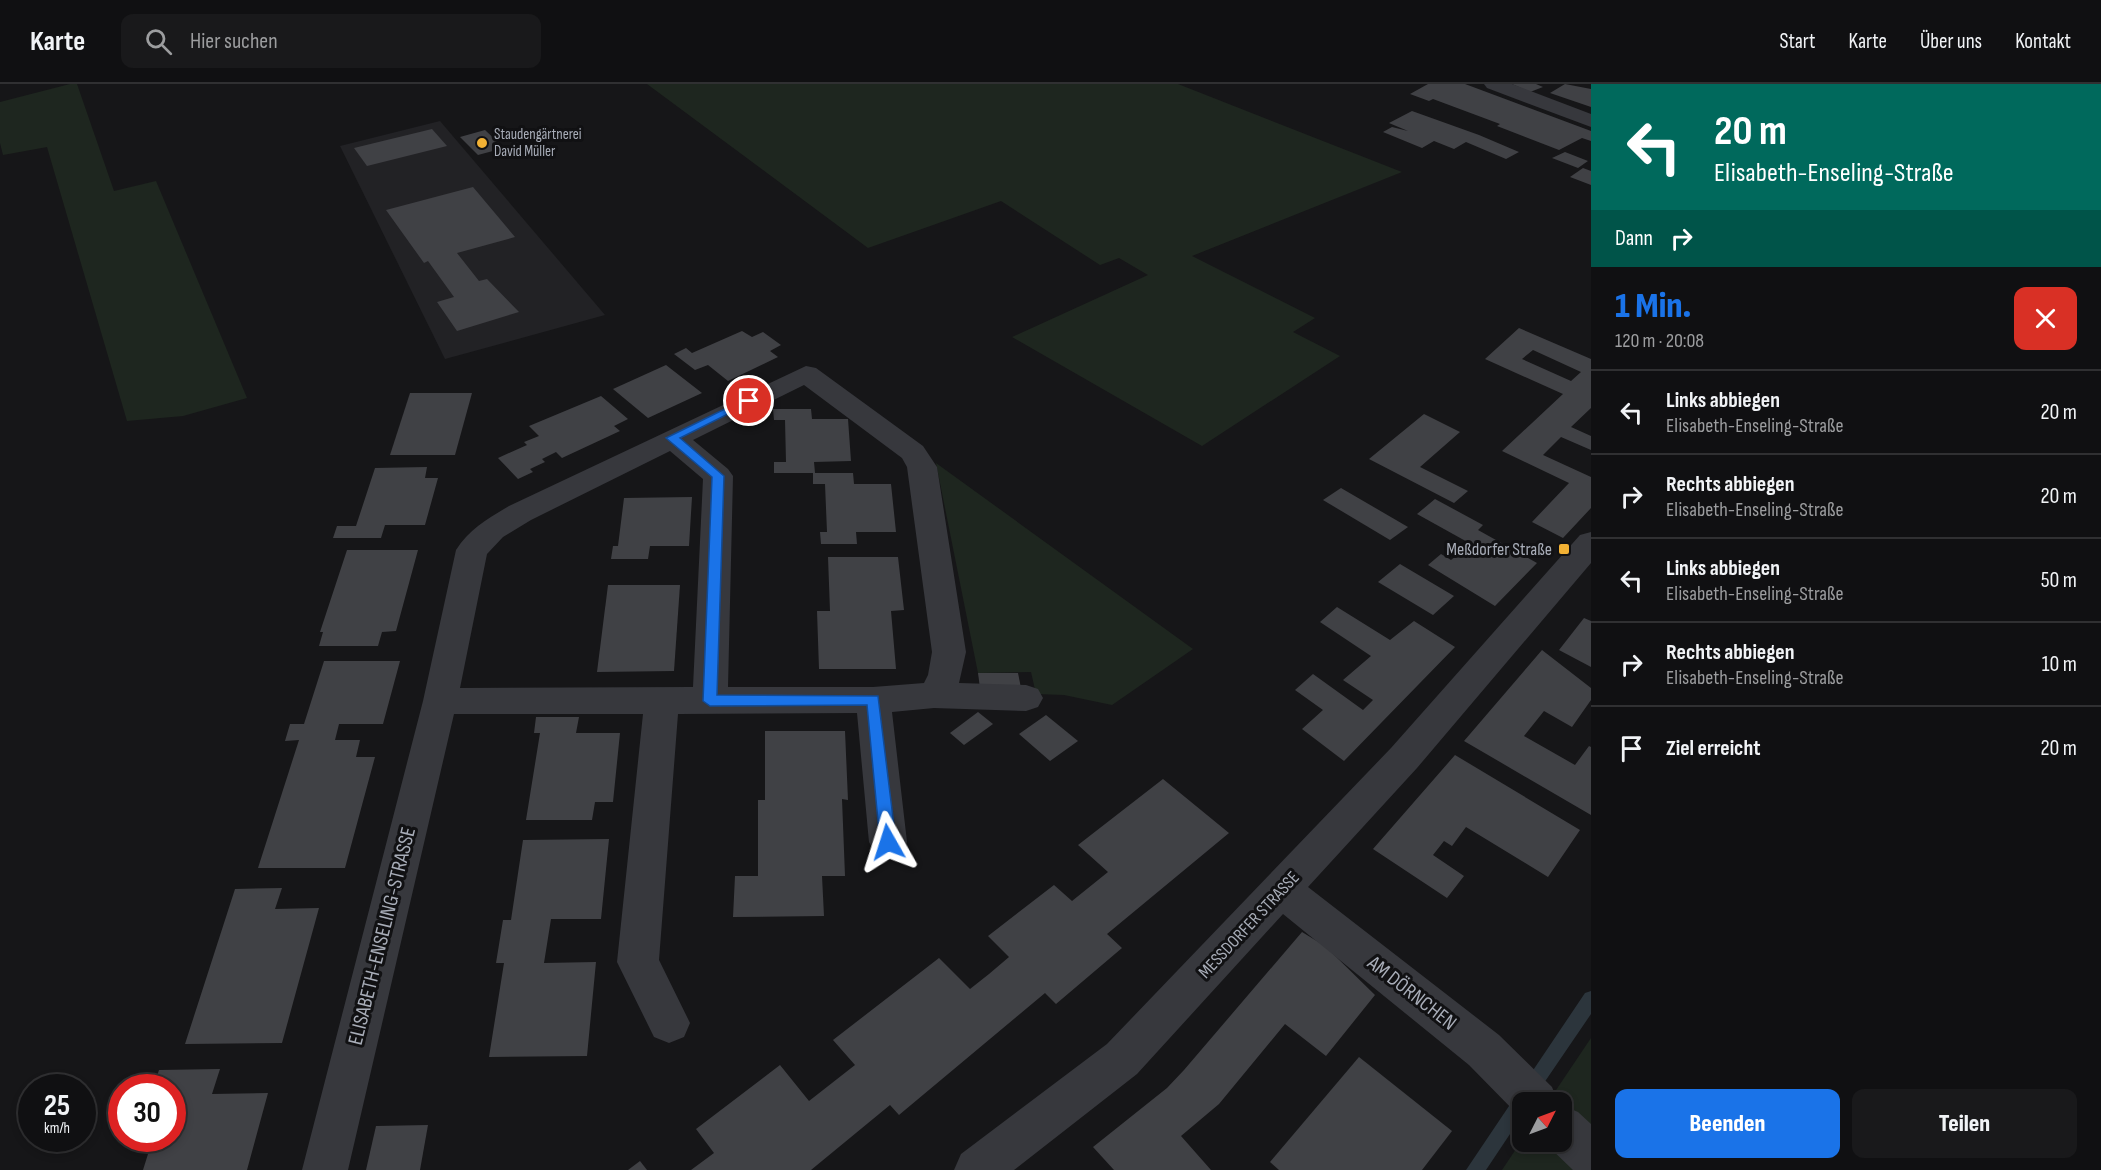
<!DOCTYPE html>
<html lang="de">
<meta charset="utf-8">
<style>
:root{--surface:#101012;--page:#19191b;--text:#f1f3f6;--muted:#9c9d9f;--line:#303032;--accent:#1a73e8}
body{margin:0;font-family:"Sofia Sans Condensed",sans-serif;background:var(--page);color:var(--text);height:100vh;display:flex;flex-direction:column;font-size:22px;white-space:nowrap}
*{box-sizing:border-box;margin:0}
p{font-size:20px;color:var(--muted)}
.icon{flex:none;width:33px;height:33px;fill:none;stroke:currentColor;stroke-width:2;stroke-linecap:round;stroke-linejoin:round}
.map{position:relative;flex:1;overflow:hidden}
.drawer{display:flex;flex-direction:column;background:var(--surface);width:510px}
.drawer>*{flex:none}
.guide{background:#00695c;color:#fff;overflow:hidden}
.needle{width:39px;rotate:48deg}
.controls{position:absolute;left:1512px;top:1008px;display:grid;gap:12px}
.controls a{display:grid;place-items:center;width:60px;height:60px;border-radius:12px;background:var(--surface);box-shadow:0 3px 9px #0003,0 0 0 2px var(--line);font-size:30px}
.speed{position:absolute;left:18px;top:990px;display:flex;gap:12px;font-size:30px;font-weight:700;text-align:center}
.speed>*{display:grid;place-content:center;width:78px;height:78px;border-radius:50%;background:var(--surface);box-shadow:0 3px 9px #0003,0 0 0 2px var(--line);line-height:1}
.speed small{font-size:15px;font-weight:400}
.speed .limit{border:9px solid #d22;background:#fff;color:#111}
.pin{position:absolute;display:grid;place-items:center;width:51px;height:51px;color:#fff;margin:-26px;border:3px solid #fff;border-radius:50%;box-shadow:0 2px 6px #0007}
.me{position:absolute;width:66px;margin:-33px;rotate:354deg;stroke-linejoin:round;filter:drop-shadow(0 0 4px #0008)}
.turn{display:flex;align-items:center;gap:21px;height:126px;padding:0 24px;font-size:27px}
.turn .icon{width:78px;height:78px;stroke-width:2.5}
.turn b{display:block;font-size:42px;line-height:51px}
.then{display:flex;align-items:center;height:57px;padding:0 24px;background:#0003;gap:12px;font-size:22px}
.round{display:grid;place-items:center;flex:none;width:63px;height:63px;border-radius:12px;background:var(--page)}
.summary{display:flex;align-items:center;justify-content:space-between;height:102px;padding:0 24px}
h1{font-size:36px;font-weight:800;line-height:45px;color:var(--accent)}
.button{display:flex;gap:12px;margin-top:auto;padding:12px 24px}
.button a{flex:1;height:69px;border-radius:12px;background:var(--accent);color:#fff;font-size:24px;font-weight:800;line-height:69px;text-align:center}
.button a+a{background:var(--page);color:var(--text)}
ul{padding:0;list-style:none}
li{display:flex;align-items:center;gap:18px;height:84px;padding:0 24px;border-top:2px solid var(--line)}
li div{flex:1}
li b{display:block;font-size:22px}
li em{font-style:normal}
header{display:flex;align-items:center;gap:36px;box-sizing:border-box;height:84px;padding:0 30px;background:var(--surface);border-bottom:2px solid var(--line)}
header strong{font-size:28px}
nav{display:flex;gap:33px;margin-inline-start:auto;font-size:21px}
.search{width:420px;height:54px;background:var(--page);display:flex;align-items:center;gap:15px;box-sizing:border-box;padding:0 21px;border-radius:12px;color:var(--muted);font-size:22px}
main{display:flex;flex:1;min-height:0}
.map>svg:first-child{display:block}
.built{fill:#222225}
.green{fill:#1e261f}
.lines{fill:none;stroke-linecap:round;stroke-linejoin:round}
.stream{fill:#2c353c;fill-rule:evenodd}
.building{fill:#404145;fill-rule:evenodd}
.minor{fill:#37383d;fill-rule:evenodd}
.route{fill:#1a73e8;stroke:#114b97;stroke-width:1.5}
.poi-dot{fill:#f2b134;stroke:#111113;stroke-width:2}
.labels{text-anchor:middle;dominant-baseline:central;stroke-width:6;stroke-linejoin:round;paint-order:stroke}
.far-poi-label{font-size:15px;fill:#a8adb8;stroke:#111113;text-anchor:start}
.poi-label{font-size:18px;fill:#a8adb8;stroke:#111113;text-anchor:end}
.street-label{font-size:18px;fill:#a8adb8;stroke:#111113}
.near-street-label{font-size:21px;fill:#a8adb8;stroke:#111113}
</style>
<header>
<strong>Karte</strong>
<div class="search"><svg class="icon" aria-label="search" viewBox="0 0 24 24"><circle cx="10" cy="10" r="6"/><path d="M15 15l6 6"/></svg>Hier suchen</div>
<nav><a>Start</a><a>Karte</a><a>Über uns</a><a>Kontakt</a></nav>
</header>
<main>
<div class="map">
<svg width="1591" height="1086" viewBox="0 0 1591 1086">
<rect width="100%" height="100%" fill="#161618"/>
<polygon class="built" points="440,37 605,231 445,275 340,62"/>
<g class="green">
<polygon points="70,0 77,0 114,107 156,97 247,314 183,332 127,337 47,63 3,71 0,59 0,18"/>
<polygon points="647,0 1178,0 1402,88 1192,172 1315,234 1293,248 1340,272 1202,362 1012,253 1148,191 1119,174 1100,181 1001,117 868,164"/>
<polygon points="936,379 1193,565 1112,621 1064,611 1036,610 1031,588 978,589"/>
<polygon points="1591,954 1591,1086 1502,1086 1522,1056 1562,1058 1562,1018 1548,1018"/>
</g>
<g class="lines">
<polygon class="stream" points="1591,907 1591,930 1531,1018 1522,1018 1522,1032 1486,1086 1466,1086 1585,909"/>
</g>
<g class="building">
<polygon points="1428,0 1465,0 1591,47 1591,57 1582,54 1559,66 1497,42 1500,40 1433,15 1429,17 1410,10"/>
<polygon points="1512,0 1536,0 1543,3 1530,8"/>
<polygon points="1565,0 1591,5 1591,23 1550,9"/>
<polygon points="1412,27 1479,51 1519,68 1506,75 1466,58 1454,65 1434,57 1422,64 1383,48 1392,43 1408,47 1389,39"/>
<polygon points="432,45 447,62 367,82 354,64"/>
<polygon points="485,46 504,64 478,71 460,53"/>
<polygon points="1565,68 1588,77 1578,84 1552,74"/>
<polygon points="1583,84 1591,87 1591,101 1570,93"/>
<polygon points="473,103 515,153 457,169 479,197 487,195 519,228 457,247 437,218 454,213 428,177 424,179 386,126"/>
<path d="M1519 244 1591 275V324L1571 343 1591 352V366L1561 353 1543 371 1591 393V424L1563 454 1532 438 1569 399 1502 367 1563 310 1485 275ZM1533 266 1581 288 1571 297 1522 275Z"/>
<polygon points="742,247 752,253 763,248 781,261 770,267 778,273 728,297 708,281 695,286 674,270 686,264 692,269"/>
<polygon points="666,281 702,309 648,334 613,305"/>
<polygon points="410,309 472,309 455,371 390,371"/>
<polygon points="601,312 628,335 614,342 620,347 562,374 556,368 542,375 545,378 530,385 533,388 518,395 498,374 527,361 524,358 539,352 529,342"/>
<polygon points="773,325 811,325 812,335 848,335 851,377 814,378 815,389 774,389 774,378 786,378 785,336 774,336"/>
<polygon points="1424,330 1460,348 1420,383 1468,407 1454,419 1369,375"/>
<polygon points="427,383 425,394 438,394 425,441 385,441 381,454 333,454 337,442 356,442 375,384"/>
<polygon points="813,389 853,389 854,400 891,400 896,448 856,448 857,460 821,460 820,448 827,448 825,400 813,400"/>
<polygon points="1341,404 1408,443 1390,456 1323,416"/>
<polygon points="692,413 689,462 650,462 648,475 611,475 613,462 618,462 624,414"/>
<polygon points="1435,415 1483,441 1478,446 1537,479 1495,522 1428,481 1441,470 1451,476 1471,460 1417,430"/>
<polygon points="347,466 418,466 396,547 382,548 378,562 319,562 323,548 320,548"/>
<polygon points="828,473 898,473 904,526 891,527 896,585 819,585 817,527 830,527"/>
<polygon points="1400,480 1454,512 1433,531 1378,498"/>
<polygon points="608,501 680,501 674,587 597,588"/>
<polygon points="1337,523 1390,556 1414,537 1455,563 1344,677 1302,645 1323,626 1295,606 1313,590 1363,626 1373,616 1343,596 1371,572 1320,538"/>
<polygon points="1584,534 1591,537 1591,583 1559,566"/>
<polygon points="1542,566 1591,604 1591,616 1572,643 1544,627 1524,652 1575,681 1589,662 1591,663 1591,731 1464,657"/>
<polygon points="324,577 400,577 383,640 339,640 335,656 360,656 356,673 375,673 345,784 258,784 299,656 285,657 290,640 304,640"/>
<polygon points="978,589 1018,589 1021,604 980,604"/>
<polygon points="978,628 993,640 964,661 950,649"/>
<polygon points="1046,631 1078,657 1050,677 1019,650"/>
<polygon points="536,633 579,633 576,649 620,649 613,718 595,718 592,736 526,736 540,649 534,649"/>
<polygon points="765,647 845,647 848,716 842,715 845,792 822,792 824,832 733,833 735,792 758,792 758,716 765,716"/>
<polygon points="1455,671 1580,746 1548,793 1466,743 1452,762 1444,757 1433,771 1464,792 1447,814 1373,765"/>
<polygon points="1163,695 1229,749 1107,850 1122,864 1056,920 1045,909 899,1031 890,1021 811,1086 691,1086 714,1069 696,1045 780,981 809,1017 855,981 833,956 939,874 970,905 989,890 1009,873 988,852 1054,801 1072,817 1108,788 1078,761"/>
<polygon points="609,755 601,835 551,835 544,879 596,878 587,972 489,973 504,879 496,879 503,836 511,836 523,756"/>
<polygon points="282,804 275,825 319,824 282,959 185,960 235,805"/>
<polygon points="1302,848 1325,862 1375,911 1326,972 1285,940 1219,1020 1181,1052 1211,1086 1114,1086 1093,1063 1167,1004 1184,986"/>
<polygon points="1359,973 1452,1047 1422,1086 1279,1086 1270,1078"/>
<polygon points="220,985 212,1010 268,1009 247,1086 143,1086 153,1054 172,1054 172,1004 153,1004 159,986"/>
<polygon points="428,1041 420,1086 366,1086 376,1042"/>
<polygon points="640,1077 647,1086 628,1086"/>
</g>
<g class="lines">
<g class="minor">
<polygon points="1484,0 1512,0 1591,30 1591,43 1487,4"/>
<path d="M806 282 816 284 923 362 937 383 966 568 959 599 1026 601 1038 605 1043 614 1038 623 1026 627 934 624 892 628 907 758 901 769 888 774 875 769 869 758 857 629 678 630 659 876 690 939 684 953 669 959 654 953 617 878 643 630H454L348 1086H302L423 617 456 466C469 445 489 434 509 422ZM804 301 902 374 907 383 932 568 928 591 924 599 873 603H728L733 392 728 385 693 356ZM670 367 703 395 693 603 460 604 487 470 503 453 531 436Z"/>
<polygon points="1591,448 1591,479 1417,684 1308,803 1499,951 1552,1003 1558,1018 1522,1018 1522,1034 1520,1033 1469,981 1283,830 1137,990 1014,1086 954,1086 961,1070 1107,960 1391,664 1580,451"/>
<polygon points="1562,1021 1578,1028 1591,1040 1591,1086 1573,1086 1546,1060 1545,1058 1562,1058"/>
</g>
</g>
<polygon class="route" points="745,315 754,317 680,354 724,392 717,611 878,612 896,758 894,763 882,763 880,758 867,621 710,622 703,617 712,393 666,354"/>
<g class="poi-dot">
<circle cx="482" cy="59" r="6"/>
<rect x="1558" y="459" width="12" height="12" rx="3"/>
</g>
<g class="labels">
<g class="far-poi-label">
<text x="494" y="50">Staudengärtnerei<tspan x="494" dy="17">David Müller</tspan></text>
</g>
<g class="poi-label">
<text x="1552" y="465">Meßdorfer Straße</text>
</g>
<g class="street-label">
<text transform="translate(1249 841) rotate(-47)">MESSDORFER STRASSE</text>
</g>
<g class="near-street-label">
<text transform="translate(382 852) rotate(-76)">ELISABETH-ENSELING-STRASSE</text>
<text transform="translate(1412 909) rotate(38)">AM DÖRNCHEN</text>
</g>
</g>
</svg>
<div class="controls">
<a><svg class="needle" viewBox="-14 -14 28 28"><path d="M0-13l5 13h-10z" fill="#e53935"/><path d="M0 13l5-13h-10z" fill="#9c9d9f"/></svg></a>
</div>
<div class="speed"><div>25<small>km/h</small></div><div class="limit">30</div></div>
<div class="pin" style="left:749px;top:317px;background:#d93025"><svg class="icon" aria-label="arrive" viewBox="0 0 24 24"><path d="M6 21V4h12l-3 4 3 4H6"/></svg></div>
<svg class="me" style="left:888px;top:758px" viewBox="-20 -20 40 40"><path d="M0-17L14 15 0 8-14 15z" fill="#1a73e8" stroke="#fff" stroke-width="4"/></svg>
</div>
<section class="drawer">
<div class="guide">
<div class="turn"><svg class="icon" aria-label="left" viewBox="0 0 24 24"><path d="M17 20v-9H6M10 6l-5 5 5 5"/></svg><div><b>20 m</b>Elisabeth-Enseling-Straße</div></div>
<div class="then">Dann<svg class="icon" aria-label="right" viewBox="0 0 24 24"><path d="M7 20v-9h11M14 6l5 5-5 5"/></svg></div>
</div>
<div class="summary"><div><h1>1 Min.</h1><p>120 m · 20:08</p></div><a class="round" style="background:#d93025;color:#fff"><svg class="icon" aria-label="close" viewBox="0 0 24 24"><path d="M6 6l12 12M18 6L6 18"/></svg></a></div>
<ul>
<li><svg class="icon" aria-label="left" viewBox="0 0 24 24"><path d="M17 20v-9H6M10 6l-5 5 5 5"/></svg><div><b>Links abbiegen</b><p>Elisabeth-Enseling-Straße</p></div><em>20 m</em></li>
<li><svg class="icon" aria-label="right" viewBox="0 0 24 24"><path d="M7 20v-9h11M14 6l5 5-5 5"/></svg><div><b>Rechts abbiegen</b><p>Elisabeth-Enseling-Straße</p></div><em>20 m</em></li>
<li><svg class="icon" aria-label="left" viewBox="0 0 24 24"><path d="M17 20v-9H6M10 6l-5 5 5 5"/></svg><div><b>Links abbiegen</b><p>Elisabeth-Enseling-Straße</p></div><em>50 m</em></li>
<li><svg class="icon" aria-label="right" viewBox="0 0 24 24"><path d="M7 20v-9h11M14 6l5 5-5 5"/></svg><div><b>Rechts abbiegen</b><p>Elisabeth-Enseling-Straße</p></div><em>10 m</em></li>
<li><svg class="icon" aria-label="arrive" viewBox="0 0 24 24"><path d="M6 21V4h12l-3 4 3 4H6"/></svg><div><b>Ziel erreicht</b></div><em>20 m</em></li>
</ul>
<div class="button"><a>Beenden</a><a>Teilen</a></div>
</section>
</main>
